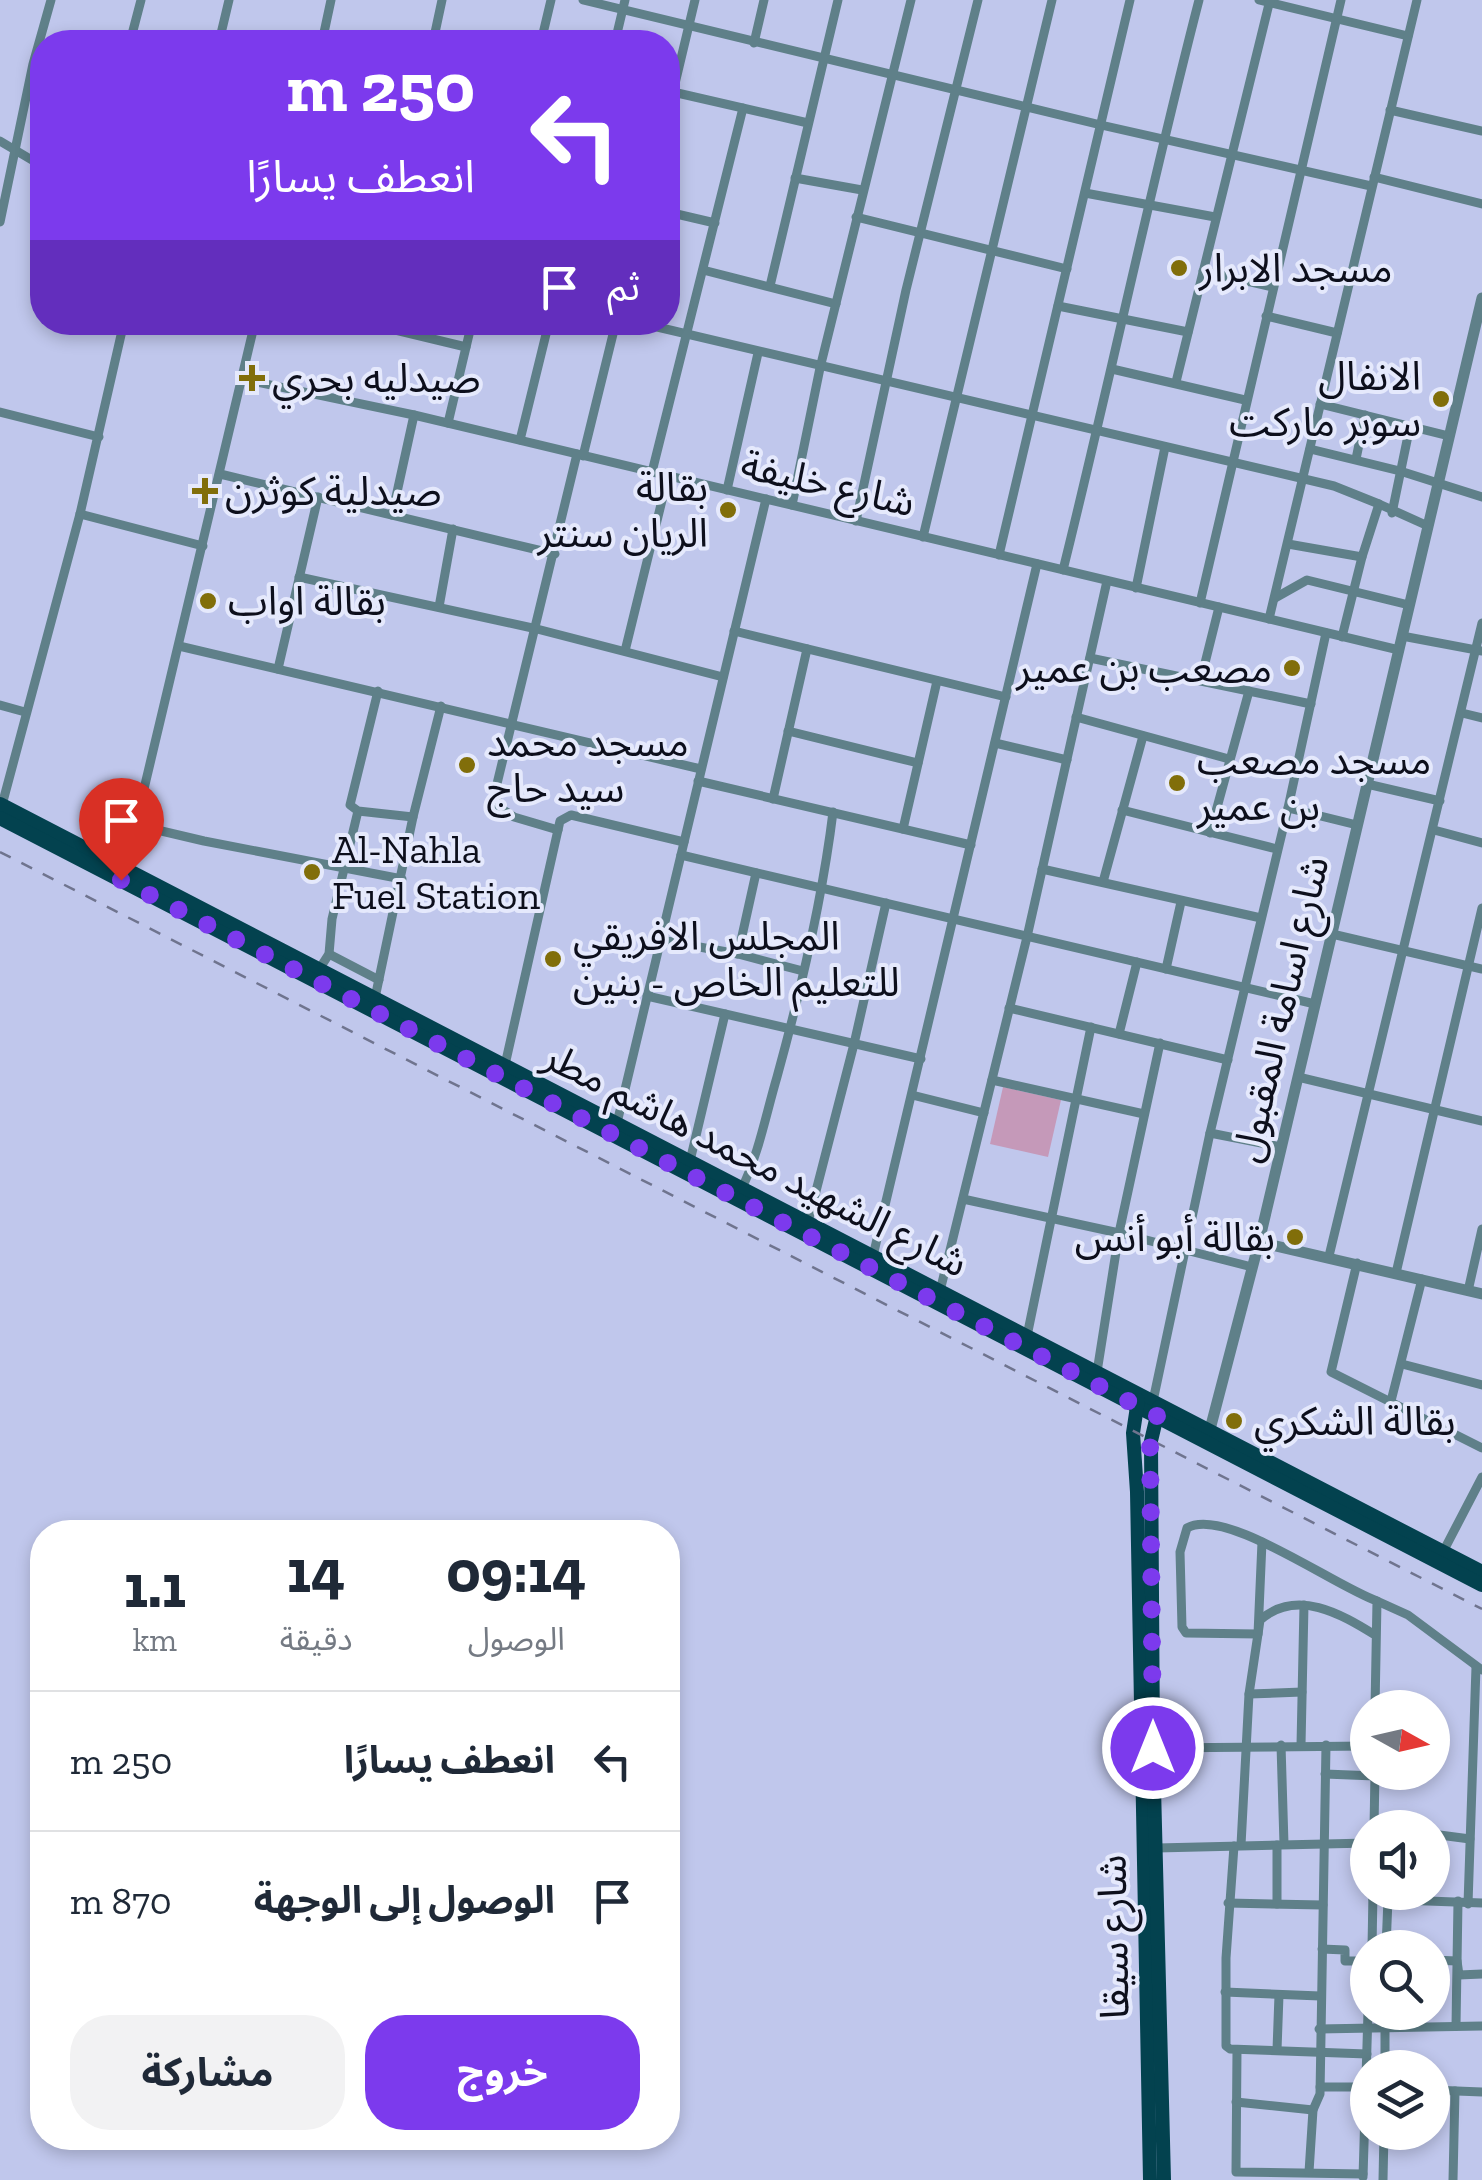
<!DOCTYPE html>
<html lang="ar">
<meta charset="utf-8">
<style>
:root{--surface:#fff;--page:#f2f2f3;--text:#1f2937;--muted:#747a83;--line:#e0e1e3;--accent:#7c3aed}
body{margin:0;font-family:"Zilla Slab","Noto Sans Arabic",serif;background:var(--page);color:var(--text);direction:rtl;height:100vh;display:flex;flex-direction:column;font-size:38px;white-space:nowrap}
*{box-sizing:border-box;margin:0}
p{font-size:32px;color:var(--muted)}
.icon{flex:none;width:55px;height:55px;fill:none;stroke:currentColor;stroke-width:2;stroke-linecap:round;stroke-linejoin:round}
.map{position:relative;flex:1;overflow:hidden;direction:ltr}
.details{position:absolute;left:30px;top:1520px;width:650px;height:630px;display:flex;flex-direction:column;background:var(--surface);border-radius:40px;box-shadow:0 5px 15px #0003;direction:rtl}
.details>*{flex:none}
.guide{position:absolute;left:30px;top:30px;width:650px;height:305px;border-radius:40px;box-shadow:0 5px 15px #0003;direction:rtl;background:#7c3aed;color:#fff;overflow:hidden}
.needle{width:65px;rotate:98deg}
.controls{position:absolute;left:1350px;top:1690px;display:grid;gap:20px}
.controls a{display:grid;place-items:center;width:100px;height:100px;border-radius:50%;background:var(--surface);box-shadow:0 5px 15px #0003;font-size:50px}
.pin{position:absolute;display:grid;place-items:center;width:85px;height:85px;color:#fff;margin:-102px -42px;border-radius:50% 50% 50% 0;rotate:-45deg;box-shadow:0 0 10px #0007}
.pin .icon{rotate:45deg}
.me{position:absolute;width:110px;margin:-55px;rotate:0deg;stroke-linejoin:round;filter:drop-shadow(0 0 8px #0008)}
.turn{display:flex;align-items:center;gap:35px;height:210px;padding:0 40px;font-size:45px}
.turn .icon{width:130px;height:130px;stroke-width:2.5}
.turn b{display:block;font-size:70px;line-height:85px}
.then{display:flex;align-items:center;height:95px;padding:0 40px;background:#0003;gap:20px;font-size:38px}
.eta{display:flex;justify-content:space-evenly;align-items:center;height:170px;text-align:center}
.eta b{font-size:60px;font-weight:700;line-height:70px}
.primary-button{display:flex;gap:20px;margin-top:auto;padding:20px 40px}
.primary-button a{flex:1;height:115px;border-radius:40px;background:var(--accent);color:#fff;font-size:40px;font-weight:700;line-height:115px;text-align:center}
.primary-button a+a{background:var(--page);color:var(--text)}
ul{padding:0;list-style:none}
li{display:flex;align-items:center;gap:30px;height:140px;padding:0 40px;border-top:2px solid var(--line)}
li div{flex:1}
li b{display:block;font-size:38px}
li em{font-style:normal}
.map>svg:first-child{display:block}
.green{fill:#c599b9}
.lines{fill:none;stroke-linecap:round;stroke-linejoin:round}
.minor{stroke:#5f8089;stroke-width:9}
.tertiary{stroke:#5f8089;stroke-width:11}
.primary{stroke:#03424f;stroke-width:14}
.rail{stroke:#6f748e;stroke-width:2.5;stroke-dasharray:12 12;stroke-linecap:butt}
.route{stroke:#7c3aed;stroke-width:18;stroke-dasharray:0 32.4}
.poi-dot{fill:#816e0a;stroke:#e5e9fc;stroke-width:4}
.labels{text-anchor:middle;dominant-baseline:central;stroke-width:8;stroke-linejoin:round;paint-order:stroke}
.poi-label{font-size:40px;fill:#0d0f1c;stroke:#e5e9fc;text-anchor:start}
.street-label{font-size:40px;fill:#0d0f1c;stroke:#e5e9fc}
</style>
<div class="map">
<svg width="1482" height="2180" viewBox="0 0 1482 2180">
<rect width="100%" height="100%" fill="#c0c7ec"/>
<polygon class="green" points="1003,1087 1061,1100 1048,1157 990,1144"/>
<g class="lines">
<g class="minor">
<polyline points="583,0 1101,125 1371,186"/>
<polyline points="1259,0 1408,36"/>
<polyline points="130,42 141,0"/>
<polyline points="219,42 229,0"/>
<polyline points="322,42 331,0"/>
<polyline points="433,42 442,0"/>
<polyline points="541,42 551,0"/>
<polyline points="615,42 625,0"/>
<polyline points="754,43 764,0"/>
<polyline points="673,92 808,123"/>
<polyline points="1390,110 1482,131"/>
<polyline points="668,113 695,0"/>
<polyline points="0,141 42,166"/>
<polyline points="1374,177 1482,204"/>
<polyline points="795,178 862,190"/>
<polyline points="1085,193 1215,217"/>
<polyline points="668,212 715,223"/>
<polyline points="856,217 1067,269"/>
<polyline points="0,222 33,64 51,0"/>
<polyline points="703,270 836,304"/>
<polyline points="1203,271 1273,287"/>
<polyline points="770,286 838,0"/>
<polyline points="1058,306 1188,332"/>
<polyline points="1266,316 1337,333"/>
<polyline points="362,322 466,347"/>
<polyline points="636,322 1334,486 1379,504"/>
<polyline points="1112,369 1245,400"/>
<polyline points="242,379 414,415 1399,650"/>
<polyline points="1176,382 1270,0"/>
<polyline points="1320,404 1449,436"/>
<polyline points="0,412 99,437"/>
<polyline points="448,423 472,322"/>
<polyline points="520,440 549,322"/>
<polyline points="1310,449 1400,471 1482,497"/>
<polyline points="583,456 616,322"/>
<polyline points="1356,459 1365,415"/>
<polyline points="652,472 743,108"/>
<polyline points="220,474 555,554"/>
<polyline points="727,490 758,353"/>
<polyline points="792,505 820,368 911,0"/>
<polyline points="1392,513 1410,426"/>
<polyline points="80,514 203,546"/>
<polyline points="392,515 414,415"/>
<polyline points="856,521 906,290 978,0"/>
<polyline points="923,537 1052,0"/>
<polyline points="1288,544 1362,557 1379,504 1428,526"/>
<polyline points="999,555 1130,0"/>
<path d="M1063 570C1110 381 1150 189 1199 0"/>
<polyline points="299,577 537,629 723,677"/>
<polyline points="1136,588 1165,447"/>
<polyline points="1275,598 1307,580 1409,605"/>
<polyline points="1200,603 1341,0"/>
<polyline points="439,607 453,529"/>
<polyline points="1269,619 1417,0"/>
<polyline points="734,631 1006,697"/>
<polyline points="1402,636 1482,651"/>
<polyline points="1342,637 1362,557"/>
<polyline points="179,646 701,769"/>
<polyline points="625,651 668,476"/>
<polyline points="1090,658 1311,704"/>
<polyline points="278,669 318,497"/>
<polyline points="1201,679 1219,607"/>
<polyline points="378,691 350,805 358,811 413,817"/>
<polyline points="0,705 25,712"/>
<polyline points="1462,713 1482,718"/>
<polyline points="1076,717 1229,759"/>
<polyline points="788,731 918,763"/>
<polyline points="995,743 1067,760"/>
<polyline points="698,781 971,845"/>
<polyline points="1367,784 1440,801"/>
<polyline points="773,799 807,649"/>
<polyline points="2,805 80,514 124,322"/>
<polyline points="1288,808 1357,825"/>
<polyline points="1122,810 1277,849"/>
<polyline points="136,825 204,841 402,879"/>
<polyline points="903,829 937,681"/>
<polyline points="558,830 514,817 499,807 495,792 577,454"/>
<polyline points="1434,830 1482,843"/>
<polyline points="1210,833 1249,691"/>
<polyline points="681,855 1315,1004"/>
<polyline points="1042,869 1261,918"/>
<polyline points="124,873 255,322"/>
<polyline points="1103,882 1143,736"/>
<polyline points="1332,934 1482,969"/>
<polyline points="661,940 738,954 803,971"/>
<polyline points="329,954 379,980"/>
<polyline points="738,954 756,873"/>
<polyline points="1166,969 1181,902"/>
<polyline points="318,971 329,954 332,919 358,811"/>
<polyline points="647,996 921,1059"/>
<polyline points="375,998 413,817 441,706"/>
<polyline points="1009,1008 1228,1060"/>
<polyline points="1119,1034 1137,962"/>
<polyline points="505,1065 560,821 571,815 684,842"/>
<polyline points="1298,1077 1482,1121"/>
<polyline points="992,1080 1144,1114"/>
<polyline points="912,1095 984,1113"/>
<polyline points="617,1123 766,499"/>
<polyline points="1210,1133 1281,1147"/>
<polyline points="690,1161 725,1014"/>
<path d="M742 1188C759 1153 766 1114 777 1077 801 990 822 902 833 812"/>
<polyline points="963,1199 1119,1233 1252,1267"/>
<polyline points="808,1222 854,1044 886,903"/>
<polyline points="873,1256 1037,564"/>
<polyline points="1329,1256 1482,623"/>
<polyline points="1357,1263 1331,1372 1482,1448"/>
<polyline points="1396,1273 1482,908"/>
<polyline points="940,1291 1027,937 1107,581"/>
<polyline points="1468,1291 1482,1229"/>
<polyline points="1027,1336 1091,1027"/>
<polyline points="1402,1364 1482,1385"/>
<polyline points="1097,1372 1119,1233 1160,1043"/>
<polyline points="1153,1401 1210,1133 1288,808 1326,633"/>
<polyline points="1391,1401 1422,1279"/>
<polyline points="1443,1552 1482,1477"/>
<polyline points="1377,1601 1408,1615 1482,1670"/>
<polyline points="1249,1694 1302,1692"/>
<path d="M1375 1708 1377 1601C1334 1586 1225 1506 1187 1528L1180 1552 1182 1627 1186 1633 1258 1634 1260 1620C1297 1588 1341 1614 1375 1635"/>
<polyline points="1281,1745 1284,1844"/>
<polyline points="1301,1745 1304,1605"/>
<polyline points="1153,1748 1368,1746"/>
<polyline points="1325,1774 1375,1776"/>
<polyline points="1374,1828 1375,1772"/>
<polyline points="1432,1834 1470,1839"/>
<polyline points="1241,1845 1249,1694 1258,1634 1262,1542"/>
<polyline points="1234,1846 1226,1958 1226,2046 1230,2049 1367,2054"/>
<polyline points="1157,1848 1368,1843"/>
<polyline points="1373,1899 1482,1903"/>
<polyline points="1228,1903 1323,1905"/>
<polyline points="1277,1904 1277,1845"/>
<polyline points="1468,1904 1476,1667"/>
<polyline points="1372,1948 1373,1892"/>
<polyline points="1386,1948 1388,1899"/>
<polyline points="1322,1949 1345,1950 1345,1961 1368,1961"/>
<polyline points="1432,1960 1457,1961 1459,1975 1482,1974"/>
<polyline points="1225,1992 1320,1996"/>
<polyline points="1456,2026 1458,1901"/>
<polyline points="1319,2029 1482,2026"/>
<polyline points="1237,2050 1236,2172 1363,2174"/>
<polyline points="1277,2050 1279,1995"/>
<polyline points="1385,2068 1385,2012"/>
<polyline points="1320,2087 1366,2087"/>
<polyline points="1432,2090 1482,2092"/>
<polyline points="1236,2102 1313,2110"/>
<polyline points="1309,2172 1313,2110 1320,2094 1326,1745"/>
<polyline points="1363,2177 1368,2012"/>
<polyline points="1383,2180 1384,2132"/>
<polyline points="1453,2180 1455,2091"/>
</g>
<g class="tertiary">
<polyline points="1259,1242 1482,1294"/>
<polyline points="1208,1437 1259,1242 1482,298"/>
</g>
<g class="primary">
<polyline points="0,804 1482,1572"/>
<polyline points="0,818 1482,1585"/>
<polyline points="1138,1400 1133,1433 1137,1492 1150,2180"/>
<polyline points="1159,1407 1151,1441 1153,1748 1164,2180"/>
</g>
<polyline class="rail" points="0,852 1482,1609"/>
</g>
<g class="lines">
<polyline class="route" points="121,880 1157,1416 1150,1441 1153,1748"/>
</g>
<g class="poi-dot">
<circle cx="1179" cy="268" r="10"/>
<path d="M247 363h10v10h10v10h-10v10h-10v-10h-10v-10h10z"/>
<circle cx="1441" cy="399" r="10"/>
<path d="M200 476h10v10h10v10h-10v10h-10v-10h-10v-10h10z"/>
<circle cx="728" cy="510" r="10"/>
<circle cx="208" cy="601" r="10"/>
<circle cx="1292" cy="668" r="10"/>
<circle cx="467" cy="765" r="10"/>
<circle cx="1177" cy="783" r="10"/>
<circle cx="312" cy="872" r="10"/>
<circle cx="553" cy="959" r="10"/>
<circle cx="1295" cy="1237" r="10"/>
<circle cx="1234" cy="1421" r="10"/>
</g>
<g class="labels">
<g class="poi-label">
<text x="1199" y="268">مسجد الابرار</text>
<text x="1421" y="376" text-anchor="end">الانفال<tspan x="1421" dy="46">سوبر ماركت</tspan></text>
<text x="272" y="378">صيدليه بحري</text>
<text x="708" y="487" text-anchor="end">بقالة<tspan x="708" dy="46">الريان سنتر</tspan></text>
<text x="225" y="491">صيدلية كوثرن</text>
<text x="228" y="601">بقالة اواب</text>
<text x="1272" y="668" text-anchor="end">مصعب بن عمير</text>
<text x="487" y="742">مسجد محمد<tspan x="487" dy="46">سيد حاج</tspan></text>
<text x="1197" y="760">مسجد مصعب<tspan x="1197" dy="46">بن عمير</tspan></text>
<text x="332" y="849">Al-Nahla<tspan x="332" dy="46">Fuel Station</tspan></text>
<text x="573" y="936">المجلس الافريقي<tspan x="573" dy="46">للتعليم الخاص - بنين</tspan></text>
<text x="1275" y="1237" text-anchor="end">بقالة أبو أنس</text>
<text x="1254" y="1421">بقالة الشكري</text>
</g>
<g class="street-label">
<text transform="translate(828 483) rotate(13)">شارع خليفة</text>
<text transform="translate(1280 1009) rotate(-77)">شارع اسامة المقبول</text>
<text transform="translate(756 1159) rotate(27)">شارع الشهيد محمد هاشم مطر</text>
<text transform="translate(1113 1937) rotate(-91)">شارع سيقا</text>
</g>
</g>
</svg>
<div class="controls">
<a><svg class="needle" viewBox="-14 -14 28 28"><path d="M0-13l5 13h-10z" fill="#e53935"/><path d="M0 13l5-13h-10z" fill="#747a83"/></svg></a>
<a><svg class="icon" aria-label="sound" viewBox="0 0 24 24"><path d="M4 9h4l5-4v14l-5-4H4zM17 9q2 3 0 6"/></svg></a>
<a><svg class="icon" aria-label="search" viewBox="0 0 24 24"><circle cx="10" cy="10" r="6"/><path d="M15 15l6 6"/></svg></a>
<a><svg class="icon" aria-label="layers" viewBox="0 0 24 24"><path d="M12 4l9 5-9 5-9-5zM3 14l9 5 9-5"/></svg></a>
</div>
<div class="pin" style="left:121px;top:880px;background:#d93025"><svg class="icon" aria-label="arrive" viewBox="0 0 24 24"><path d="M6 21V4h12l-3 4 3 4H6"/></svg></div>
<svg class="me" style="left:1153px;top:1748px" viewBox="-20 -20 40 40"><circle r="17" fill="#7c3aed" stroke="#fff" stroke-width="3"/><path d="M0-11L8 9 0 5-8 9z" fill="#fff"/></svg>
<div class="guide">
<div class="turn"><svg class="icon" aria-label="left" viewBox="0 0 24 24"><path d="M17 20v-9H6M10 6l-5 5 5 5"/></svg><div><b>250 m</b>انعطف يسارًا</div></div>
<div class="then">ثم<svg class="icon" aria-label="arrive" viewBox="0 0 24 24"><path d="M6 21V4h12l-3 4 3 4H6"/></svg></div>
</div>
<section class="details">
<div class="eta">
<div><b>09:14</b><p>الوصول</p></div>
<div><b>14</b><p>دقيقة</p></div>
<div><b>1.1</b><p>km</p></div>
</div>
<ul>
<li><svg class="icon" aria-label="left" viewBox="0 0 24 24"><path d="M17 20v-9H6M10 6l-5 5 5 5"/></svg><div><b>انعطف يسارًا</b></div><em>250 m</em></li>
<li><svg class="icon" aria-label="arrive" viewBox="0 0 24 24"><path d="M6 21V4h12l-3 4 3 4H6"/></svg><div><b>الوصول إلى الوجهة</b></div><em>870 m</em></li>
</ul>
<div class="primary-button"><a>خروج</a><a>مشاركة</a></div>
</section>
</div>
